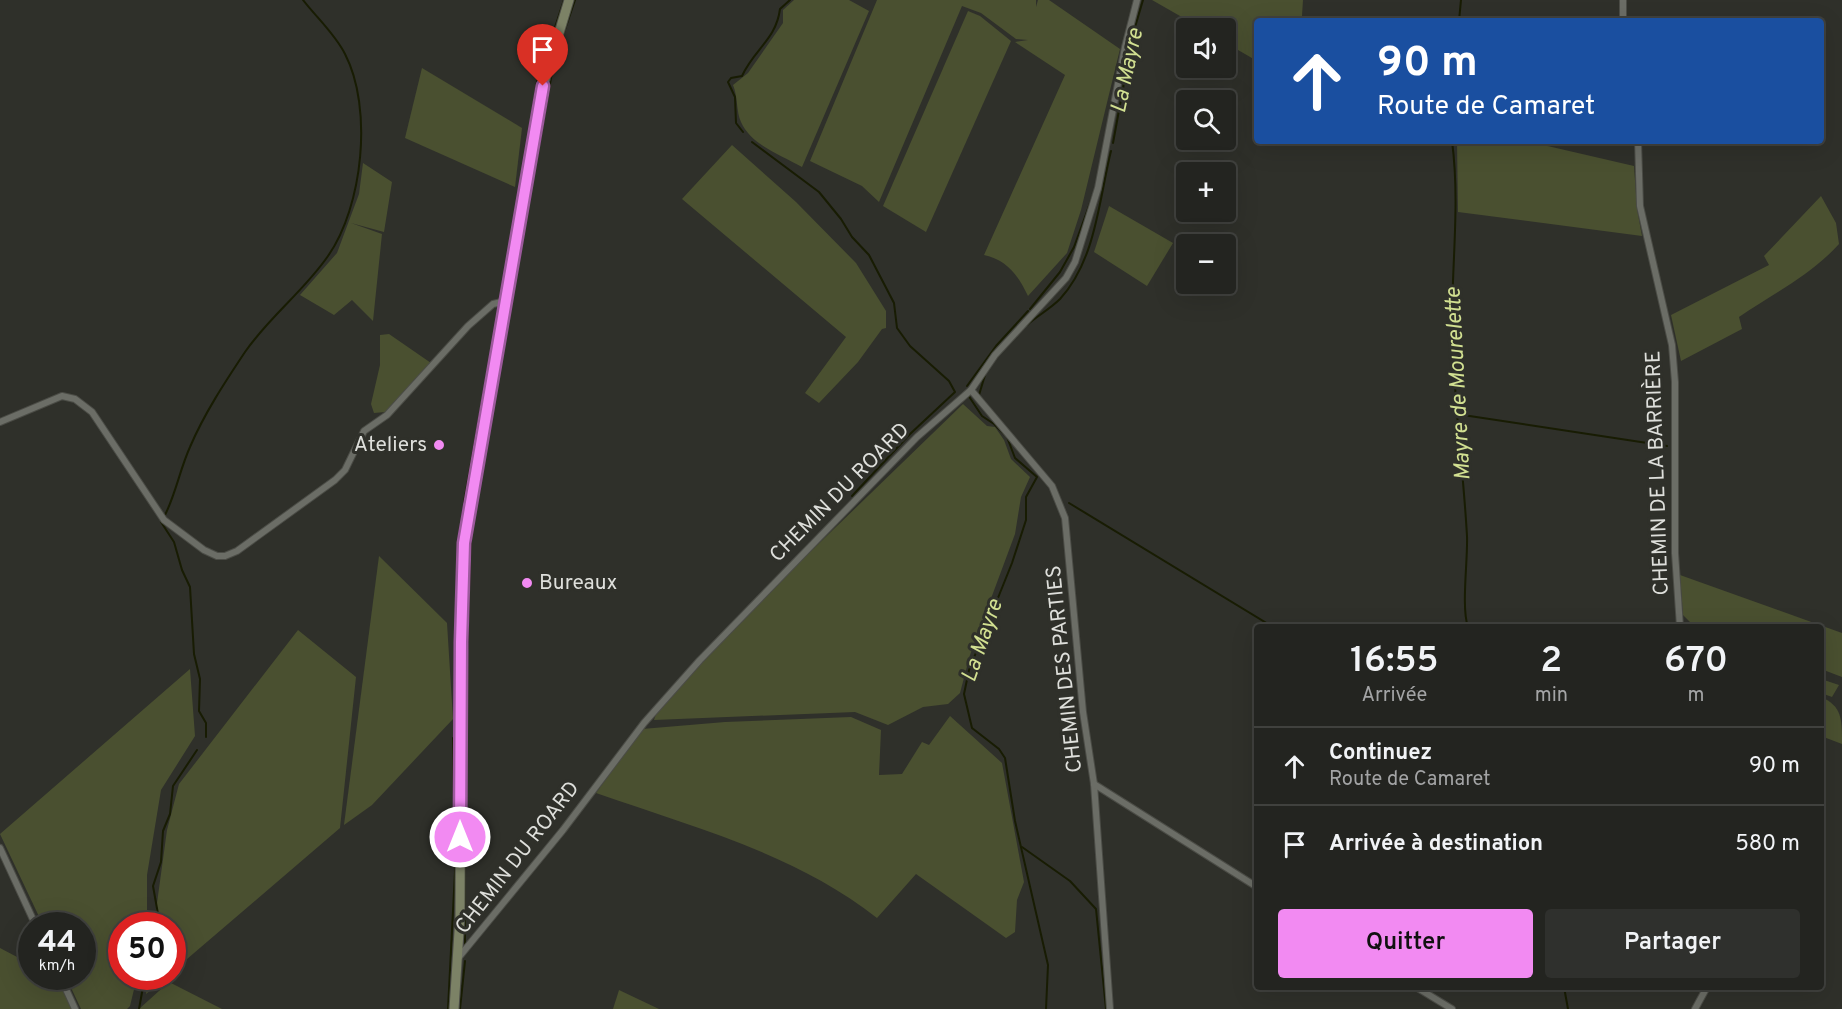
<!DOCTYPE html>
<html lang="fr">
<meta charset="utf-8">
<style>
:root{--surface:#232420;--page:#2f302d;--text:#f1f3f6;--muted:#a3a4a5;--line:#40413e;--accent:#f28af2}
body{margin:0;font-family:Overpass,sans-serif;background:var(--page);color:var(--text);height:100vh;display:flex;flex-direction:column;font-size:22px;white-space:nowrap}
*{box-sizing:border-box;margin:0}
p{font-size:20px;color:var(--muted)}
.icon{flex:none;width:33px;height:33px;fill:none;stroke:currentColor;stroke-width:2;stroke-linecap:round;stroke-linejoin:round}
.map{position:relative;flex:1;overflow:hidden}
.sheet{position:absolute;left:1254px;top:624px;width:570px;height:366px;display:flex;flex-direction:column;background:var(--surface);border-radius:6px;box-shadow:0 6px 24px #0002,0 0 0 2px var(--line)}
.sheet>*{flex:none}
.top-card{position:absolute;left:1254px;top:18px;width:570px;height:126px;border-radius:6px;box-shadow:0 6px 24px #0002,0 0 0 2px var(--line);background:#1a4fa0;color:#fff;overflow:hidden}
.fabs{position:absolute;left:1176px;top:18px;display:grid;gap:12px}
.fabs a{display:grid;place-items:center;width:60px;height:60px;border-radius:6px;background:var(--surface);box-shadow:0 6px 24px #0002,0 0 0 2px var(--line);font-size:30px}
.speed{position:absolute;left:18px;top:912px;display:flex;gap:12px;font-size:30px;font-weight:700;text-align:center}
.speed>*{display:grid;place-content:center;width:78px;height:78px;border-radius:50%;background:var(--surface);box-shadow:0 6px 24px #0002,0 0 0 2px var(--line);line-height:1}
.speed small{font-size:15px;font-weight:400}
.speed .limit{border:9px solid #d22;background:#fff;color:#111}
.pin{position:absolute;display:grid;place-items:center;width:51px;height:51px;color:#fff;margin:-62px -26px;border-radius:50% 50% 50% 0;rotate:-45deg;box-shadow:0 0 6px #0007}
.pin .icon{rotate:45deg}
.me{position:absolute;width:66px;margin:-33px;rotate:0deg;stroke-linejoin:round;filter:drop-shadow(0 0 4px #0008)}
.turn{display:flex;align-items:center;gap:21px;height:126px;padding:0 24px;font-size:27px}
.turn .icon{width:78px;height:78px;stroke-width:2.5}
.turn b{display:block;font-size:42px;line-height:51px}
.eta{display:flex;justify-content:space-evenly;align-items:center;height:102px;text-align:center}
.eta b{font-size:36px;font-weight:600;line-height:42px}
.primary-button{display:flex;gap:12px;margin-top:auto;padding:12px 24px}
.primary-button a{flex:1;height:69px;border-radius:6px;background:var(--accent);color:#111;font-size:24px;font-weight:600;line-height:69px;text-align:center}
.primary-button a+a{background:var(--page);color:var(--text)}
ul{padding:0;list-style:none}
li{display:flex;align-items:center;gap:18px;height:78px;padding:0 24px;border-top:2px solid var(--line)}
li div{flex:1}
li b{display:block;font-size:22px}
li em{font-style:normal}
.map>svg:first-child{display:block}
.green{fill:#4a5030}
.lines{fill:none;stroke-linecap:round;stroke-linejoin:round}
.stream{stroke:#181c03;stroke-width:2}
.street-casing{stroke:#4b4c46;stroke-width:8}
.secondary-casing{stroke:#4b4c46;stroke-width:11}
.street{stroke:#6b6d66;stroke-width:6}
.secondary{stroke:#7c8266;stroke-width:9}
.route-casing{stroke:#9d5a9d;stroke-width:15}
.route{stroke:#f28af2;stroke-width:10}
.poi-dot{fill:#f28af2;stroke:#2f302a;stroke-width:2}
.labels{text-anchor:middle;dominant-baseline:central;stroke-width:6;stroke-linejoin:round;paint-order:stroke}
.poi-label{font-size:21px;fill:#dedfdb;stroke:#2f302a;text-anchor:end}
.street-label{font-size:21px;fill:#dedfdb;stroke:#2f302a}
.water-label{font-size:22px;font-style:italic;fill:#d2e091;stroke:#2f302a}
</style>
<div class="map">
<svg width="1842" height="1009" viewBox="0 0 1842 1009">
<rect width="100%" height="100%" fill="#2f302a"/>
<g class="green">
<path d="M794 0H849L869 11 802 167C781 155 751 145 741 122 736 111 738 97 733 85L748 73 783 23V10Z"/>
<path d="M877 0H1036V7L1038 0H1049L1120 49 1081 210 1067 253 1028 296C1018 275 1007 260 984 255L1065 75 1015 42 1028 40 1016 39 981 13 962 6 879 202 862 186 810 161Z"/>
<polygon points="1152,0 1303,0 1302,16 1297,21 1257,21 1257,61 1226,43 1226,28 1201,28"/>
<polygon points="968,11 980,16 1011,41 926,232 883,206"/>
<polygon points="422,68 522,128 515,187 405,138"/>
<polygon points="1457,141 1526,141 1634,166 1637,209 1642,236 1458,212"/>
<polygon points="732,145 796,202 856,263 886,311 886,328 882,329 858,362 819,403 805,393 846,337 682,199"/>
<polygon points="363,163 392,182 384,232 351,223 382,234 373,321 352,300 334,315 300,295 337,253 359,194"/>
<path d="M1821 196 1836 223 1839 244C1809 277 1775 292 1739 317L1742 329 1681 361 1671 315 1769 265 1764 256Z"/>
<polygon points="1109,206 1173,243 1147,286 1094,252"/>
<polygon points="389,334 431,363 385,412 374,413 371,404 380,365 380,335"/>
<polygon points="963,404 987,426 995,427 1004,440 1011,459 1030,477 1021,497 1015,534 970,655 960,693 948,704 923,707 888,725 855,712 654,720 657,711 743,617"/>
<polygon points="379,556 447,623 453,719 372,805 344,825"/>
<polygon points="1680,575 1842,633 1842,677 1821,669 1821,627 1705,627 1690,622 1683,615"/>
<polygon points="298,630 356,677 340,828 173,971 172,926 154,925 167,830 179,784"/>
<polygon points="190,669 195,736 161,790 147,875 147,925 122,926 122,976 137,977 130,1006 127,1009 81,1009 66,977 82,976 82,926 43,925 0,834"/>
<polygon points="1821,679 1839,685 1832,697 1821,693"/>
<path d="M1821 697C1842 706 1842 719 1842 744L1821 736Z"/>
<path d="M950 716 1002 763 1024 882 1017 900 1015 932 1006 938 916 874 877 918C796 854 693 827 596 793L642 729 725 722 851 717 881 730 879 775 902 774 922 742 929 745Z"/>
<polygon points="0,948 19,958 31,948 32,976 57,977 72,1009 0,1009"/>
<polygon points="148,977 148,976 167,977 146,994"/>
<polygon points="169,982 222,1009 139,1009"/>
<polygon points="619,990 659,1009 613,1009"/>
</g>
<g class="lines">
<g class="stream">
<polyline points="1459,21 1461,0"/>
<polyline points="560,44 575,0"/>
<path d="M743 132 736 123 735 97 728 82 731 78 742 76C754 49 776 40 780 9L790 0"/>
<path d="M1452 141C1460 201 1452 262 1452 323 1453 394 1463 465 1467 536 1468 560 1461 607 1468 627"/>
<polyline points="752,142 819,192 841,219 852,237 869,255 894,303 897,328 910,346 949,381 955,392 910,434 852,496"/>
<polyline points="1113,143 1133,34 1143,0"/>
<polyline points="522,181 537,82 564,0"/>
<polyline points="506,270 513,234"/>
<polyline points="1030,309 1060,272 1074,247 1093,195"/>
<path d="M1027 325C1037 316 1050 309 1060 299 1096 260 1099 199 1111 151"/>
<polyline points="505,332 553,67"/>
<polyline points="967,386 996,346 1028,311"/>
<polyline points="968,395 982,416 994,424 1007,437 1015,458 1037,477 1026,497 1026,520 1012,563 969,670 964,694 972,728 999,749 1005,758 1015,821 1048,965 1046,1009"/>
<polyline points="979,395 985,375"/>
<polyline points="1463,415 1667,446"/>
<polyline points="464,502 499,309"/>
<polyline points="1069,503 1273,627"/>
<path d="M165 515C176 493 180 469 190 447 204 414 225 382 245 352 269 317 304 291 328 256 363 206 373 108 345 54 335 34 316 17 303 0"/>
<polyline points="161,522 174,542 182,570 190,587 194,654 200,679 199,711 206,723 206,737"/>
<polyline points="465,710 471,530"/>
<polyline points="1022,847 1070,881 1096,909 1106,1009"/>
<polyline points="157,926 158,914 153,886 161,862 163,831 170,814 173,786 197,750"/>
<polyline points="465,947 465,757"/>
<polyline points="1564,987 1568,1009"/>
<polyline points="139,1009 145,976"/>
<polyline points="448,1009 455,872 453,738"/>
<polyline points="460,1009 465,961"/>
</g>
<defs>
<g id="street">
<polyline points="1623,0 1623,21"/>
<polyline points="1638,141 1640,206 1672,345 1675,382 1675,553 1680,627"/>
<polyline points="971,390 1052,486 1065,518 1083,712 1094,784 1110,1009"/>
<polyline points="0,422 62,396 75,399 92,412 164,520 204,550 217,556 225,556 237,551 335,480 345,470 364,431 387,415 468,326 493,304 506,301"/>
<polyline points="1094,784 1257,887"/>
<polyline points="0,848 36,926"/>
<polyline points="459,957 563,830 644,723 700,660 917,437 971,390 995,355 1066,278 1075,262 1098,188 1125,47 1137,0"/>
<polyline points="60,976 75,1009"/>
<polyline points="1416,987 1452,1009"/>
<polyline points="1695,1009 1707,987"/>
</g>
<polyline id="secondary" points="454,1009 460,916 461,643 464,543 543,86 569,0"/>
</defs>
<use href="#street" class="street-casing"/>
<use href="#secondary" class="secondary-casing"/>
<use href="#street" class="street"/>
<use href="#secondary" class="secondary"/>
</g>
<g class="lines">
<defs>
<polyline id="route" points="460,837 461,642 464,543 543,86"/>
</defs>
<use href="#route" class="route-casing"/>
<use href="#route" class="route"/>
</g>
<g class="poi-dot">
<circle cx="439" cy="445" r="6"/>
<circle cx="527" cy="583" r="6"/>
</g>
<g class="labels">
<g class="poi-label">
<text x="427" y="445">Ateliers</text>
<text x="539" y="583" text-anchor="start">Bureaux</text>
</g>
<g class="street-label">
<text transform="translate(1658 473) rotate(-92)">CHEMIN DE LA BARRIÈRE</text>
<text transform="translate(840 493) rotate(-45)">CHEMIN DU ROARD</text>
<text transform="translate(1065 669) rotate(-96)">CHEMIN DES PARTIES</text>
<text transform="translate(518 858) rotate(-52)">CHEMIN DU ROARD</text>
</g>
<g class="water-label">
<text transform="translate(1128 71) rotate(-78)">La Mayre</text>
<text transform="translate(1459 384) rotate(-93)">Mayre de Mourelette</text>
<text transform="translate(983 641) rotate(-71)">La Mayre</text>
</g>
</g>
</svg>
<div class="fabs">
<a><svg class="icon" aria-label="sound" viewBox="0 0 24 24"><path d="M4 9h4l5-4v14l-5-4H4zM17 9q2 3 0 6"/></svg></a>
<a><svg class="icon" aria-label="search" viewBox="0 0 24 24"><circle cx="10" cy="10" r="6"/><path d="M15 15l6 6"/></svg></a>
<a>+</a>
<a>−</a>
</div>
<div class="speed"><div>44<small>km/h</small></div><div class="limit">50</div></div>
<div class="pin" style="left:543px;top:86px;background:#d93025"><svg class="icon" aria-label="arrive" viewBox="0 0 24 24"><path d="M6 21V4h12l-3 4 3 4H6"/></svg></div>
<svg class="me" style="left:460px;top:837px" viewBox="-20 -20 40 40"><circle r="17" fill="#f28af2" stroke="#fff" stroke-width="3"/><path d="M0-11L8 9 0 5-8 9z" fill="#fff"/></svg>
<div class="top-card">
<div class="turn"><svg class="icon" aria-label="ahead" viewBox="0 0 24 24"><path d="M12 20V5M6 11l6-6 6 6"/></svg><div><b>90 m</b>Route de Camaret</div></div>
</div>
<section class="sheet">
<div class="eta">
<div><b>16:55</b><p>Arrivée</p></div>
<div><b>2</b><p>min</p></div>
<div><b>670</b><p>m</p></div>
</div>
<ul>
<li><svg class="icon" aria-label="ahead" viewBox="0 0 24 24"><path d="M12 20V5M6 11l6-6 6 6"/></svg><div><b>Continuez</b><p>Route de Camaret</p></div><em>90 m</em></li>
<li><svg class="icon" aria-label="arrive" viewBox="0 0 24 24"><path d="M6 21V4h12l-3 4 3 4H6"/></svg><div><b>Arrivée à destination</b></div><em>580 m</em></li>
</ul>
<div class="primary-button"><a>Quitter</a><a>Partager</a></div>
</section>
</div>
